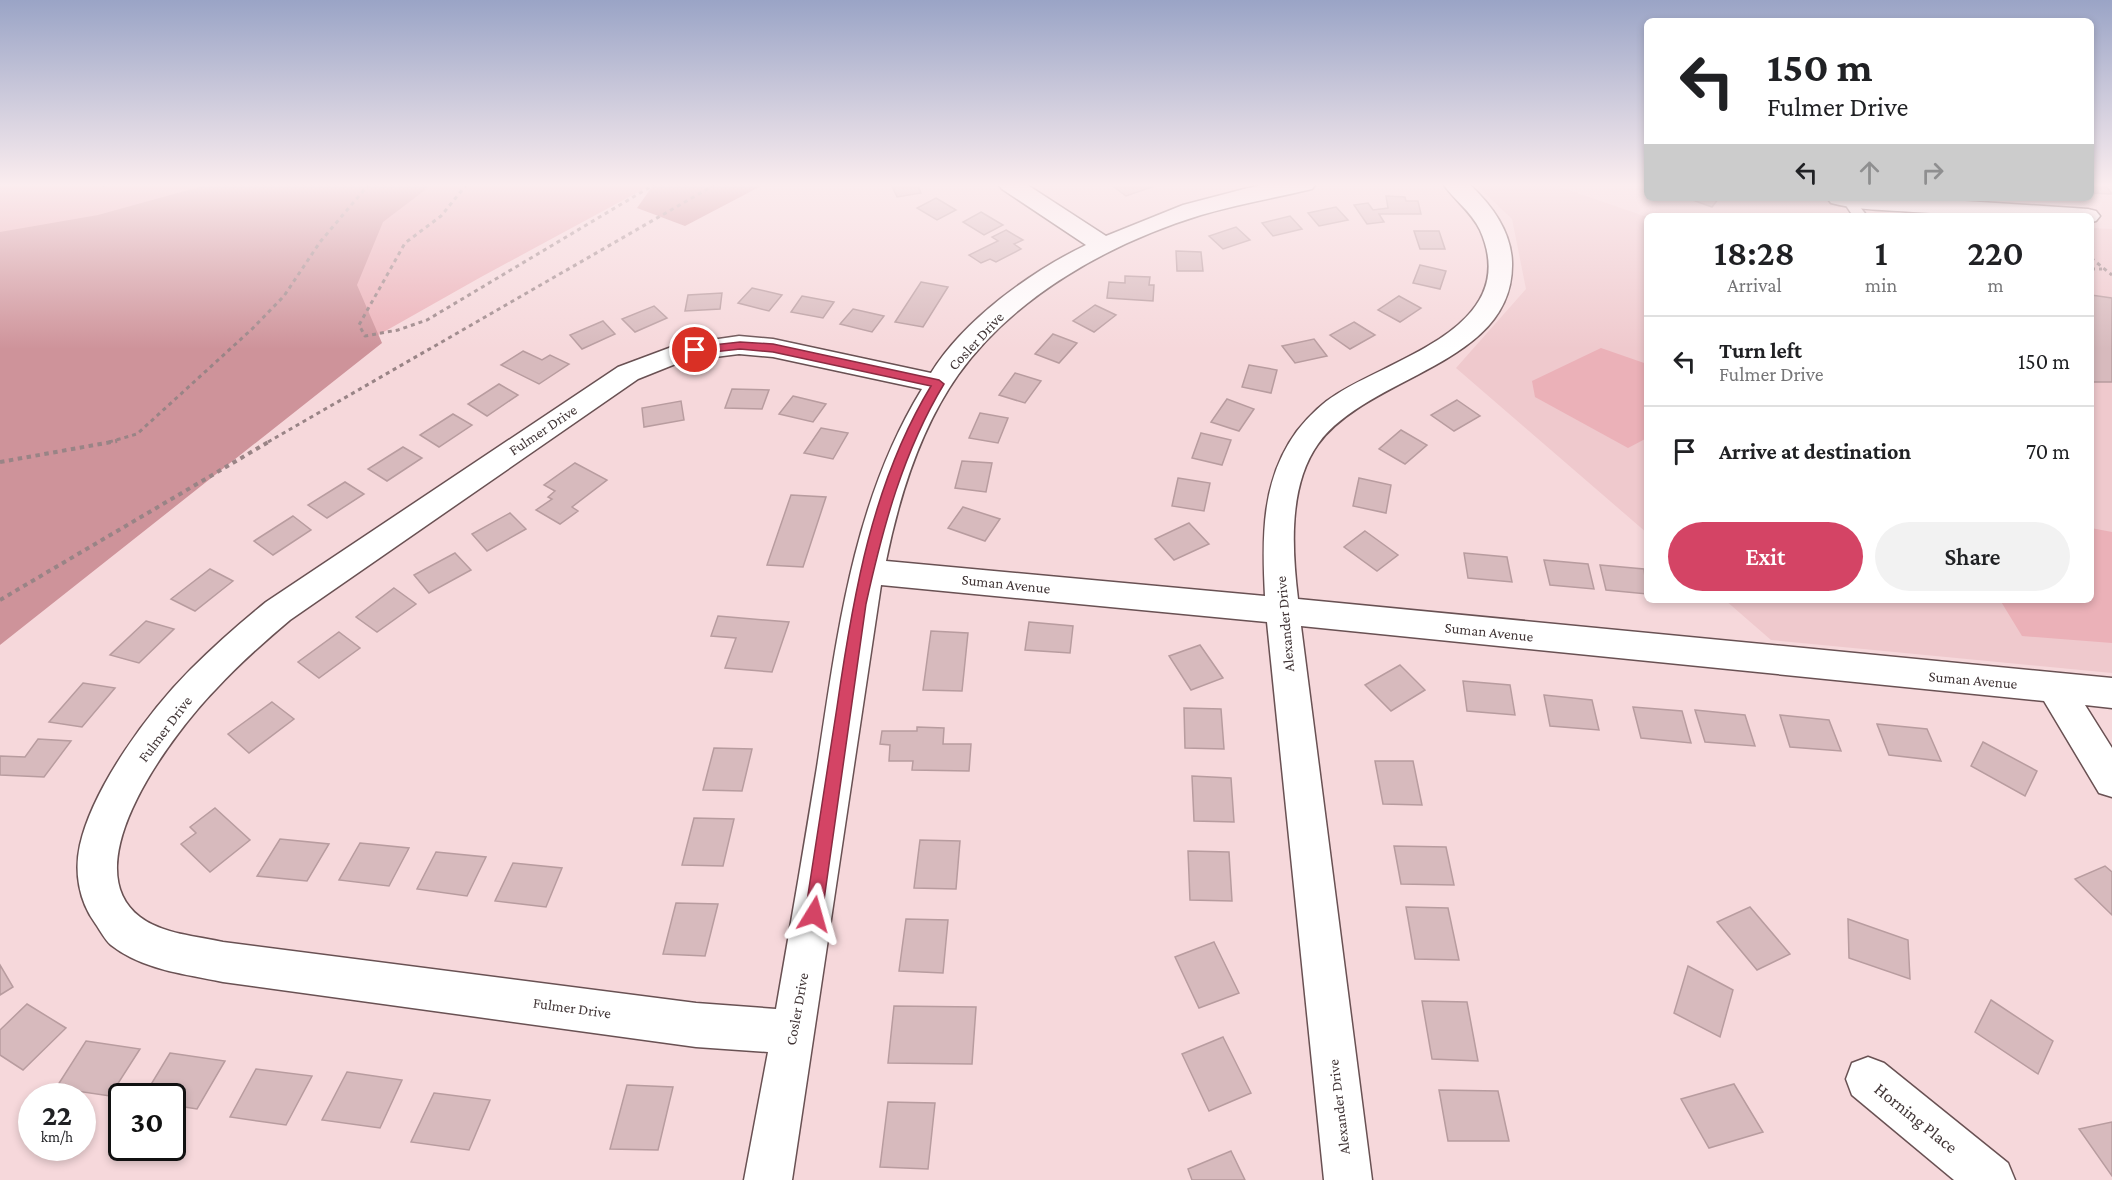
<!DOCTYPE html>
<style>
:root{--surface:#fff;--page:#f2f2f2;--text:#202124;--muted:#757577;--line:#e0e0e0;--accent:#d44465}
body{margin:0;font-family:"Crimson Pro",serif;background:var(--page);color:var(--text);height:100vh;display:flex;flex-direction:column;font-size:22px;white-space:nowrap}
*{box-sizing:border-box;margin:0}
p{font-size:20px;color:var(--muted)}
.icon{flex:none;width:33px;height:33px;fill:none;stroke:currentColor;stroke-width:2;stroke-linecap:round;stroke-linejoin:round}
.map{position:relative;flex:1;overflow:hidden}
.details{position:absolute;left:1644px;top:213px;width:450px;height:390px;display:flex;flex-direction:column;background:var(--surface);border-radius:9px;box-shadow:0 3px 9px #0003}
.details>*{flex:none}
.banner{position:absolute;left:1644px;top:18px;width:450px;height:183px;border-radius:9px;box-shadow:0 3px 9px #0003;background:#fff;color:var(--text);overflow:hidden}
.speed{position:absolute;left:18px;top:1083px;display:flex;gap:12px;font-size:30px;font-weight:700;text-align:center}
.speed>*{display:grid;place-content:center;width:78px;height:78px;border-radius:50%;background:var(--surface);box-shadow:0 3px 9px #0003;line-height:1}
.speed small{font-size:15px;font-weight:400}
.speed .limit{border:3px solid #111;border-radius:9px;background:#fff;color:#111}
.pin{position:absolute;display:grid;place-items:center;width:51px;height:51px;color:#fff;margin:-26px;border:3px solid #fff;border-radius:50%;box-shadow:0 2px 6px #0007}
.me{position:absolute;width:66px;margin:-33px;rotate:8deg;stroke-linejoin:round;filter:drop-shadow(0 0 4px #0008)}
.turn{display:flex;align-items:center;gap:21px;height:126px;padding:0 24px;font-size:27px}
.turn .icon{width:78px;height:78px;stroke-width:2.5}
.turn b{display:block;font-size:42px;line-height:51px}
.lanes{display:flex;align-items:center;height:57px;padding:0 24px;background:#0003;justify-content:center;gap:30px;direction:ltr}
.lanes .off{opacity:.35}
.eta{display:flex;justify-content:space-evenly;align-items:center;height:102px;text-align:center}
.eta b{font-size:36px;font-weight:600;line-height:42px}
.button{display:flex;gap:12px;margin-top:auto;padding:12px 24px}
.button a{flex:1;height:69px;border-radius:36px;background:var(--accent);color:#fff;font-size:24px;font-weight:600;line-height:69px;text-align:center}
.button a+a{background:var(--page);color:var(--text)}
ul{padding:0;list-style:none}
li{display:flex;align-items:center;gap:18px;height:90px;padding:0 24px;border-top:2px solid var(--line)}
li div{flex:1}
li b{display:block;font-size:22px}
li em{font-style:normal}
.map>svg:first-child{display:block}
.built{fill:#efc9cd}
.green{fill:#ebb1b8}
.forest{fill:#ce939a}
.building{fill:#d7babd;stroke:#b89c9f;stroke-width:1.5}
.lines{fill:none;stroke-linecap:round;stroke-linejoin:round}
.service-casing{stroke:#695153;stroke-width:3}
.minor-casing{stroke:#695153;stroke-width:3}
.path-far1{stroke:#998486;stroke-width:3;stroke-dasharray:4 4;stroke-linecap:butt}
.path{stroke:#998486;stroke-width:4;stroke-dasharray:4.5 4.5;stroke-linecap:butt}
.service{fill:#fff;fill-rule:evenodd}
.minor{fill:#fff;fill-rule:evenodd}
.route{fill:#d44465;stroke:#8a2c42;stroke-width:1.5}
.labels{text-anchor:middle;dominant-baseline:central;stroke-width:4.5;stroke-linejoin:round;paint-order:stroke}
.street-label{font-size:15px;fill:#423637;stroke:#fff}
.near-street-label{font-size:18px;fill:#423637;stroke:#fff}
</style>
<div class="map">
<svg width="2112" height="1180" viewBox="0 0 2112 1180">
<rect width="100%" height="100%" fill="#f6d8db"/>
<g class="built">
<polygon points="1475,184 1551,184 1647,217 1647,533 1456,368 1526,289 1512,219"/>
<polygon points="2091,228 2112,229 2112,673 1771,640 1725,600 2091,600"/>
</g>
<g class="green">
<polygon points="0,184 653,184 481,277 0,549"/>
<polygon points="1601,348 1647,364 1647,438 1628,448 1535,397 1532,381"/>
<polygon points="2091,528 2112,532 2112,643 2022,636 2000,600 2091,600"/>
</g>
<g class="forest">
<polygon points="210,184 433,184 383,222 357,285 382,343 0,645 0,232 98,215"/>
<polygon points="654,184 765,184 685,226 637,208"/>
</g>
<g class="building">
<polygon points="891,184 917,184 921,193 897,197"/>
<polygon points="1119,184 1149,184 1152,187 1126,196 1113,186"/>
<polygon points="2091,184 2105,184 2112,194 2091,193"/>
<polygon points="1386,196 1405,197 1406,201 1418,201 1421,214 1379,214 1384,222 1367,224 1354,205 1368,203 1373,210 1388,208"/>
<polygon points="936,198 956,210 937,220 917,208"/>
<polygon points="1687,198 1719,198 1712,207"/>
<polygon points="1336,207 1348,220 1319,226 1308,213"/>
<polygon points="981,212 1003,225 984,235 963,222"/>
<polygon points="1290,216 1302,229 1273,236 1262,223"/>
<polygon points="1236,227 1250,240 1223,249 1209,236"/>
<polygon points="1006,230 1023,240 1014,244 1021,249 996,262 990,259 981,263 969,255 998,241 992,237"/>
<polygon points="1414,231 1439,231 1445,249 1420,249"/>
<polygon points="1176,251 1201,252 1203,271 1177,271"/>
<polygon points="1420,265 1446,271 1440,289 1413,283"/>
<polygon points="1125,276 1150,277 1149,285 1154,285 1153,301 1107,298 1109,282 1125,283"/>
<polygon points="921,282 948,287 923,327 895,322"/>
<polygon points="752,288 782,295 769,311 738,303"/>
<polygon points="722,293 720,309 685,311 688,295"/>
<polygon points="2091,295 2112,298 2112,382 2091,382"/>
<polygon points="802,296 834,302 823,318 791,312"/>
<polygon points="1399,296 1421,308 1400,322 1378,310"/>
<polygon points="1095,305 1116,315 1094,332 1073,321"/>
<polygon points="654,306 667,318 635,332 622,319"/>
<polygon points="853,309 884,316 872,332 840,324"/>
<polygon points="603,321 615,334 582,349 570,335"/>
<polygon points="1354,322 1375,335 1350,349 1330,335"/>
<polygon points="1053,334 1077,343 1059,363 1035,354"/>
<polygon points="1314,339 1327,356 1295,363 1282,346"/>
<polygon points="523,351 542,360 550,355 569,364 539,384 501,365"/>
<polygon points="1249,365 1277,370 1271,393 1242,387"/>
<polygon points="1015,373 1041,381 1025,403 999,395"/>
<polygon points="499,384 518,395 487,416 468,404"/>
<polygon points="732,389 769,390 762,409 725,408"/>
<polygon points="793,396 826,404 813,422 779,414"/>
<polygon points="1227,399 1254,409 1239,431 1211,422"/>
<polygon points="1457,400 1480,416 1454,431 1431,415"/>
<polygon points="681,401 684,420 644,427 642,408"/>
<polygon points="980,413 1008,418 998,443 969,438"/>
<polygon points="453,414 472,425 439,447 420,435"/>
<polygon points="821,428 848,433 833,459 804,453"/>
<polygon points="1401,430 1427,445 1405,464 1379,449"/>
<polygon points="1201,433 1231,440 1222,465 1192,458"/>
<polygon points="403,447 422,458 387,481 368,469"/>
<polygon points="962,461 992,463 986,492 955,488"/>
<polygon points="575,463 607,480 572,507 578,511 560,524 536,510 552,499 548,497 555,491 544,485"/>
<polygon points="1178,478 1210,483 1204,511 1172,506"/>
<polygon points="1359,478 1391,485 1386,513 1353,506"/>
<polygon points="345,482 364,494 327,518 308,505"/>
<polygon points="791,495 826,497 803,567 767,565"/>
<polygon points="963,507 1000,519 985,541 948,528"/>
<polygon points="510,513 526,529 487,551 472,534"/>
<polygon points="293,516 311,530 273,555 254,541"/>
<polygon points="1189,523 1209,544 1174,560 1155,539"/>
<polygon points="1365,531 1398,555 1377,571 1344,547"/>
<polygon points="455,553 471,570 429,593 414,575"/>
<polygon points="1464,553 1507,557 1512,582 1468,578"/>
<polygon points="1544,560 1588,564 1594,589 1550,585"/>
<polygon points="1600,565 1644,569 1647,594 1606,590"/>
<polygon points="210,569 233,581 195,611 171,599"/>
<polygon points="394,588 416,604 377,632 356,617"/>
<polygon points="718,616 789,622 772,672 725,668 736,638 711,636"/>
<polygon points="146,621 174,629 139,663 110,655"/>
<polygon points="1029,622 1073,626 1070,653 1025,650"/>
<polygon points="931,631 968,633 962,691 923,690"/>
<polygon points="339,632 360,648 319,678 298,662"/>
<polygon points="1200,645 1223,678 1191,690 1169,656"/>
<polygon points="1400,665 1425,690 1391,711 1365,685"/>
<polygon points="1463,681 1510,685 1515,715 1467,711"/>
<polygon points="83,683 115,688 82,727 49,722"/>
<polygon points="1544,695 1592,700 1599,730 1550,726"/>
<polygon points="272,702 294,719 249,753 228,734"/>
<polygon points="1633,707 1682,711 1691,743 1641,738"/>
<polygon points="1184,708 1221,709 1224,749 1185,748"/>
<polygon points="1695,710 1745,715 1755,746 1705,742"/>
<polygon points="1780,715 1829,720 1841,751 1790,747"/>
<polygon points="1877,724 1927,729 1941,761 1889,755"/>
<polygon points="917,727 944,728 943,744 971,744 969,771 912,770 913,761 889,761 890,745 880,744 882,731 917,731"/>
<polygon points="38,739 71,741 44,777 0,775 0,756 25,757"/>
<polygon points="1983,742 2037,771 2025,796 1971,766"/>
<polygon points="714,748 752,749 742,791 703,790"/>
<polygon points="1375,761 1413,761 1422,805 1383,804"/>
<polygon points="1192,776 1231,778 1234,822 1194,821"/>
<polygon points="215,808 250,840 210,872 181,844 196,833 190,827"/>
<polygon points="694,818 734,819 723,866 682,865"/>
<polygon points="280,839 329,844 307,881 257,876"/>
<polygon points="920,840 960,841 956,889 914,888"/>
<polygon points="360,843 409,848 389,886 339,880"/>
<polygon points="1394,846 1446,847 1454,885 1401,884"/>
<polygon points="1188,851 1229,852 1232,901 1190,900"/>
<polygon points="436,852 486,857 467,896 417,889"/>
<polygon points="513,863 562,868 546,907 495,901"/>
<polygon points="2105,866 2112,872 2112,915 2075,879"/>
<polygon points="676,903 718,904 705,956 663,954"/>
<polygon points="1406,907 1448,908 1459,960 1415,959"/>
<polygon points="1750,907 1790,954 1757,970 1717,922"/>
<polygon points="906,919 948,920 943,973 899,971"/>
<polygon points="1848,919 1908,940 1910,979 1849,958"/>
<polygon points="1214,942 1239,993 1199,1008 1175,957"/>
<polygon points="0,965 13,987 0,995"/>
<polygon points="1688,966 1733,990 1720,1037 1674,1013"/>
<polygon points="1991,1000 2053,1041 2038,1074 1975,1032"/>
<polygon points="1422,1001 1467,1002 1478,1061 1432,1059"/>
<polygon points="27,1004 66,1028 23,1070 0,1055 0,1030"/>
<polygon points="894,1006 976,1007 972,1064 888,1063"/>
<polygon points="1223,1037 1251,1093 1209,1111 1182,1054"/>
<polygon points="86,1041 140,1049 110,1096 56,1088"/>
<polygon points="170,1053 225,1061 197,1109 172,1105 172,1096 144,1096"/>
<polygon points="256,1069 312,1076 286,1125 230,1117"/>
<polygon points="347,1072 402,1080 380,1128 322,1120"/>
<polygon points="1734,1084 1763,1132 1709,1148 1681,1099"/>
<polygon points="627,1085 673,1087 658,1150 610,1149"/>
<polygon points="1439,1090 1498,1091 1509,1141 1448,1141"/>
<polygon points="434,1093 490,1100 469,1150 411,1142"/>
<polygon points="888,1102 935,1103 928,1169 880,1167"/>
<polygon points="2112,1122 2112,1176 2079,1129"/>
<polygon points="1231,1151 1245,1180 1192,1180 1188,1169"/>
</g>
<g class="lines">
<defs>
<polygon id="service" points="1841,198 1853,198 1867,216 1853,216"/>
<g id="minor">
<path d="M998 184H1026L1106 236 1183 205 1248 188 1267 184H1316L1312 189C1275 198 1238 204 1201 215 1110 243 1014 296 958 375 920 429 899 497 886 561L1265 596C1262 537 1261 480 1297 431 1308 417 1322 403 1337 394 1395 357 1523 326 1480 230 1471 211 1455 201 1443 184H1469C1491 204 1511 231 1512 262 1515 365 1369 374 1318 444 1288 486 1292 550 1298 599L2112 678V708L2085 705 2112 748V797L2099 793 2044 701 1301 626 1372 1180H1324L1267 622 881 585 792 1180H744L768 1052 696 1047 223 982C185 974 143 970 111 945 105 940 100 930 95 923 79 901 74 872 80 845 93 787 149 711 191 669 215 645 240 623 266 602L618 367 677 345 739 336 773 339 931 373C964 320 1030 272 1086 245L1002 189ZM739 354 773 357 922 389C852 503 837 638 817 767 804 848 790 928 776 1009L696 1003 223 942C197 936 162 934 140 917 71 865 175 731 216 689 239 664 264 642 290 620L638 379 683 361Z"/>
<path d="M1827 198H1919L2088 209 2096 211 2100 216 2096 221 2091 222V216C2031 216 1972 216 1913 212 1886 210 1857 210 1831 203Z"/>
<polygon points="1868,1057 1884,1063 2008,1163 2015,1180 1954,1180 1852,1095 1846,1079 1852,1063"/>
</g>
</defs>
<use href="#service" class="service-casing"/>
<use href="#minor" class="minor-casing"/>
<g class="path-far1">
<polyline points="103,184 103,187"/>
<polyline points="467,184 441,216 405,243 359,325 365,336 398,330 427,320 655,184"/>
<polyline points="2091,258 2112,275"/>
<polyline points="2091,269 2102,269"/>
<polyline points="109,442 137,434 252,329 284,296 320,242 369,184"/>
<polyline points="268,442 716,184"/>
</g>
<g class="path">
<polyline points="0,462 117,441"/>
<polyline points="0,600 270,441"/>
</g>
<use href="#service" class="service"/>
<use href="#minor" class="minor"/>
</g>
<linearGradient id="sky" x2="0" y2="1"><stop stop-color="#9aa4c6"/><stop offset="0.53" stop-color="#fbedef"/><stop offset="1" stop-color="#fbedef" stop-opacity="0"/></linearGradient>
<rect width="2112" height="349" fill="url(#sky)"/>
<path class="route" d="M740 342 773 344 939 380 944 384C903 452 883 527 866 604L822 914 820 919 814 922 808 919 805 914C816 845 826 776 837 707 853 596 872 483 931 386L773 352 740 349 695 354 690 350 695 347Z"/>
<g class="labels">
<g class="street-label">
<text transform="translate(976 341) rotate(-47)">Cosler Drive</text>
<text transform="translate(543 430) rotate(-34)">Fulmer Drive</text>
<text transform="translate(1006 584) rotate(6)">Suman Avenue</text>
<text transform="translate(1285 624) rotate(-95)">Alexander Drive</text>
<text transform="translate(1489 632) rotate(6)">Suman Avenue</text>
<text transform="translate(1973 680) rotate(5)">Suman Avenue</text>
<text transform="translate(165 729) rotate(-53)">Fulmer Drive</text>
<text transform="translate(572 1008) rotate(8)">Fulmer Drive</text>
<text transform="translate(797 1009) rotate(-80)">Cosler Drive</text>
<text transform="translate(1339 1107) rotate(-97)">Alexander Drive</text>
</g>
<g class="near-street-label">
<text transform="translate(1916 1118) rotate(39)">Horning Place</text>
</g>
</g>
</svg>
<div class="speed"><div>22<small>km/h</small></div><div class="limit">30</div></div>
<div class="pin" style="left:695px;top:350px;background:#d93025"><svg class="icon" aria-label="arrive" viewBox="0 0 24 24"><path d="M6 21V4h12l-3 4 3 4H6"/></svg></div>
<svg class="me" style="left:814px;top:914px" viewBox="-20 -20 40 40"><path d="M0-17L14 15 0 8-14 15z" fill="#d44465" stroke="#fff" stroke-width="4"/></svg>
<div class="banner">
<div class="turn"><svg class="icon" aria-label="left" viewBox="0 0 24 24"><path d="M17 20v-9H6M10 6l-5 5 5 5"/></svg><div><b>150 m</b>Fulmer Drive</div></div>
<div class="lanes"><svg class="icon" aria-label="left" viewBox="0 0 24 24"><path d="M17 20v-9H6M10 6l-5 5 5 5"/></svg><svg class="icon off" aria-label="ahead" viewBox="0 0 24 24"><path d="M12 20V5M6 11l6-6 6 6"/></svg><svg class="icon off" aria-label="right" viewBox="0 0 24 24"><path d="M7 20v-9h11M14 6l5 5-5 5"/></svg></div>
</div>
<section class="details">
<div class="eta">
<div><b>18:28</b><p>Arrival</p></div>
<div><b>1</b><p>min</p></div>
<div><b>220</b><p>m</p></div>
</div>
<ul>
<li><svg class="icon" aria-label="left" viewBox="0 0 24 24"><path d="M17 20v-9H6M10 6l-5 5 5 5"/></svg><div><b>Turn left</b><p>Fulmer Drive</p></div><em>150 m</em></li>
<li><svg class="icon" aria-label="arrive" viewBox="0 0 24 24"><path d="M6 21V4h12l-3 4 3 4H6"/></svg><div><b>Arrive at destination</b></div><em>70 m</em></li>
</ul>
<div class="button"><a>Exit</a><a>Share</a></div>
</section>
</div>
